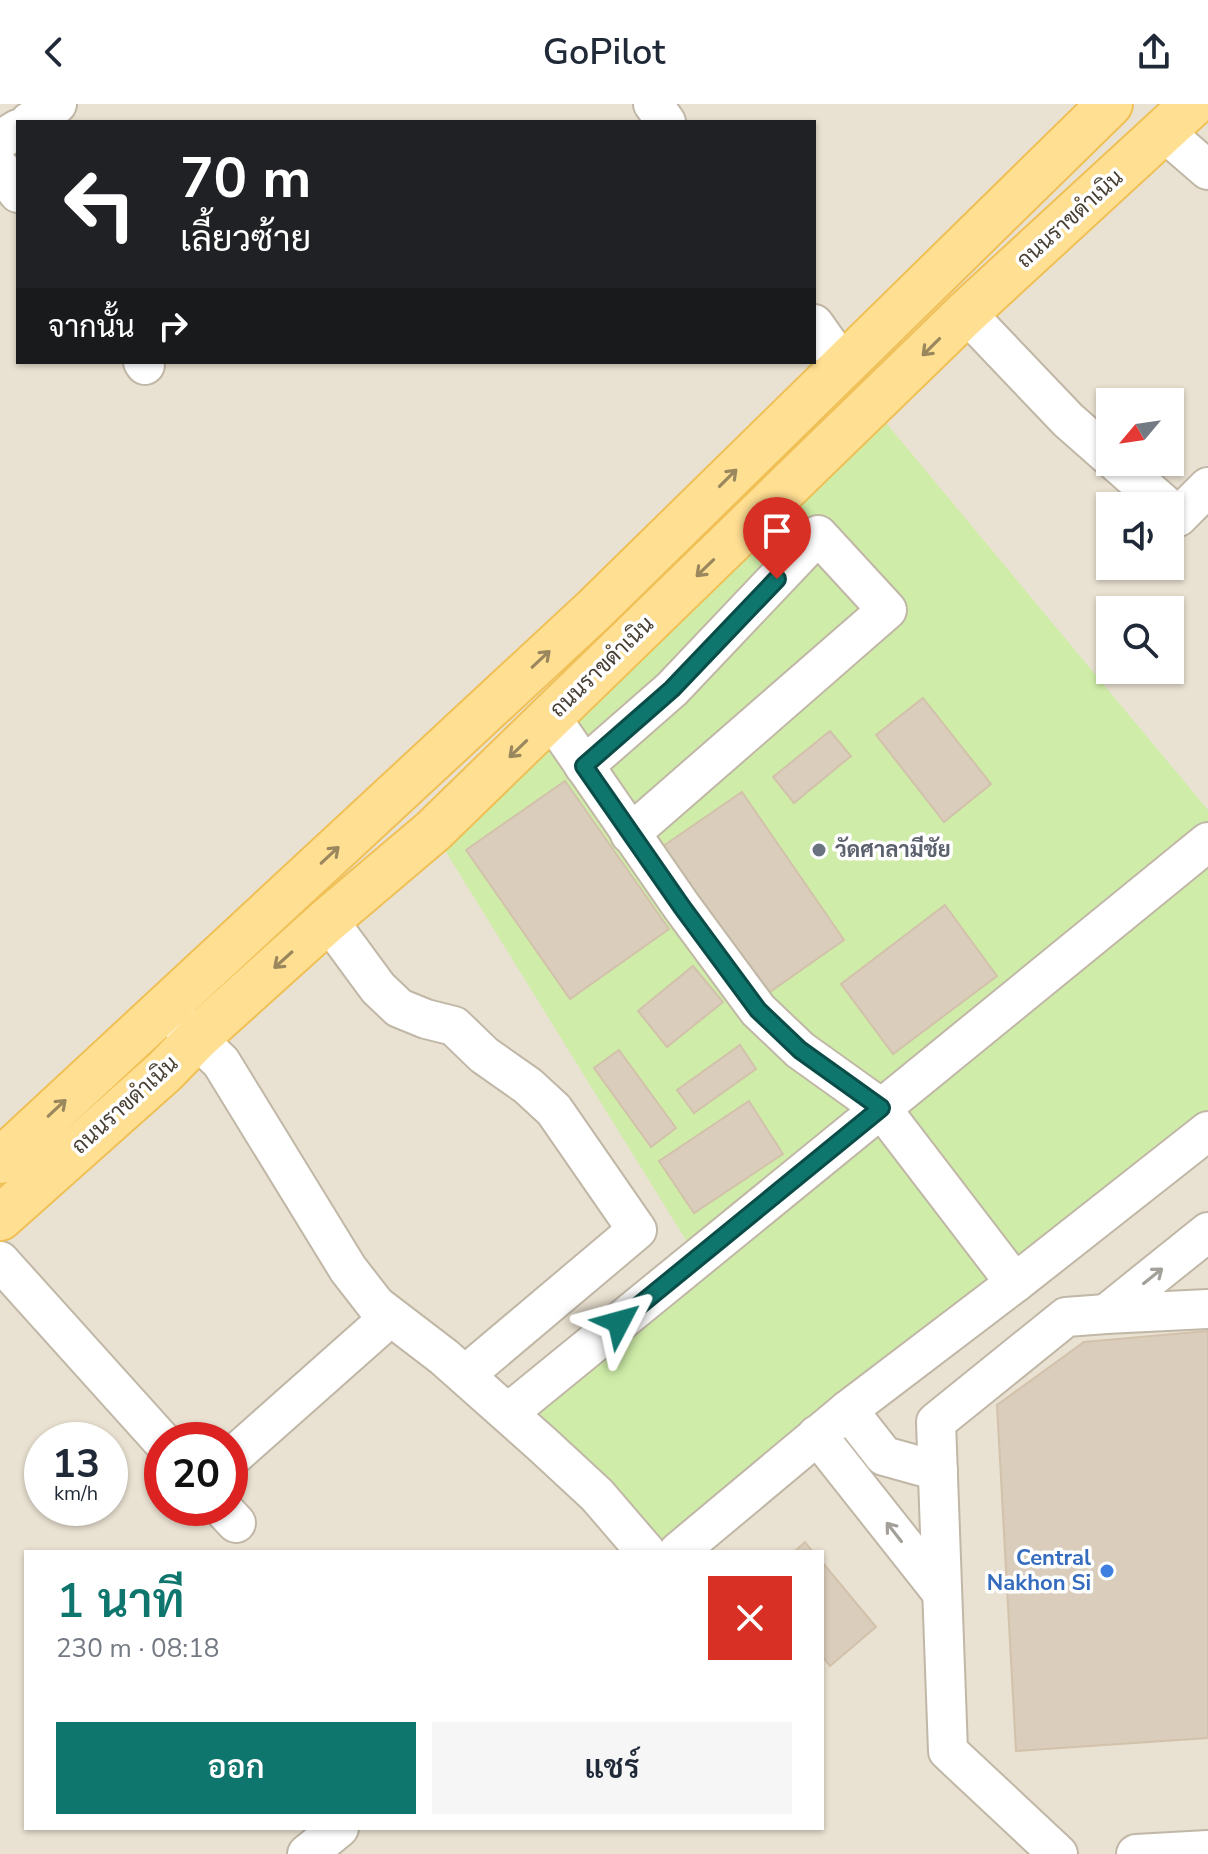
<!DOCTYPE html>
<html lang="th">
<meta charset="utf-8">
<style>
:root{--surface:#fff;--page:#f6f6f7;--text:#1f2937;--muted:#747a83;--accent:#0f766e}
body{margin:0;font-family:"Nunito Sans",Sarabun,sans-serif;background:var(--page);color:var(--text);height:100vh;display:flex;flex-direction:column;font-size:30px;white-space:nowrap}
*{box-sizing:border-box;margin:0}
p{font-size:26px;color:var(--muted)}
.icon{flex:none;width:44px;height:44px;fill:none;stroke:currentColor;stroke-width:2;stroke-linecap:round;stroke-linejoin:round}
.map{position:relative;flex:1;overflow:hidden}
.sheet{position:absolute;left:24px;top:1446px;width:800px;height:280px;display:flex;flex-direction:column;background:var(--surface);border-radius:0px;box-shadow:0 2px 6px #0004}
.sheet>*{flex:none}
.top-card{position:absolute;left:16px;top:16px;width:800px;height:244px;border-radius:0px;box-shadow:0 2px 6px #0004;background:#202124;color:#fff;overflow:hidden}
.needle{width:52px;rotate:241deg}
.fabs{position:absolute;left:1096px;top:284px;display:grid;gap:16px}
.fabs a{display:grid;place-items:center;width:88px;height:88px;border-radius:0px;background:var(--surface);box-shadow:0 2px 6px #0004;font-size:40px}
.speed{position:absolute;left:24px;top:1318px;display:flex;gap:16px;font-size:40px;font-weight:700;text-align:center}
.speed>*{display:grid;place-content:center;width:104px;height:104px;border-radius:50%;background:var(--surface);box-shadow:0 2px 6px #0004;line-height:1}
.speed small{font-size:20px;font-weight:400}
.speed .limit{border:12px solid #d22;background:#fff;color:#111}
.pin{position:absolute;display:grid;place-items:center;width:68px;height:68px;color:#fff;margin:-82px -34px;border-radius:50% 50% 50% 0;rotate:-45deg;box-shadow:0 0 8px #0007}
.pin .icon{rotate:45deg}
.me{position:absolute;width:88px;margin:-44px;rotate:51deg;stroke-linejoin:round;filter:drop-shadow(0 0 6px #0008)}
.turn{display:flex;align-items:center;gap:28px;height:168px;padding:0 32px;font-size:36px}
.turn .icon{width:104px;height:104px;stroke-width:2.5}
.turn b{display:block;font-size:56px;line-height:68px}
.then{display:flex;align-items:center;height:76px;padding:0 32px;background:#0003;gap:16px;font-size:30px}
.round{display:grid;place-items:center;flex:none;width:84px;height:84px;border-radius:0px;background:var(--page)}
.headline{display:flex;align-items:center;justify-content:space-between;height:136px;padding:0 32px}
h1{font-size:48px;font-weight:600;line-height:60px;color:var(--accent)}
.action{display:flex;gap:16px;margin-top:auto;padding:16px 32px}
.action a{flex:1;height:92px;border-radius:0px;background:var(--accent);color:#fff;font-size:32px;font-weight:600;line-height:92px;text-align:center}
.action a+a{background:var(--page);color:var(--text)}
header{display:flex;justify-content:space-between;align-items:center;height:104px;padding:0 32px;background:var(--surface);font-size:36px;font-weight:600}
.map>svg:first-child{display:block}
.residential{fill:#e9e1d1;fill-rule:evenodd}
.green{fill:#cfeda8}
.building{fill:#dacdbb;stroke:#d2c2ab;stroke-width:2}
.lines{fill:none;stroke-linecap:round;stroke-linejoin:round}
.minor-casing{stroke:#c0b7a6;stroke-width:42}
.major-casing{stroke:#f0c056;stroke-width:48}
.minor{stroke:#fff;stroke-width:38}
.major{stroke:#ffdf92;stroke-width:44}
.oneway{stroke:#9a875e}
.oneway2{stroke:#a39f99}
.route-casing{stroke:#0a4d48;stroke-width:20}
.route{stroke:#0f766e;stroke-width:14}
.worship-dot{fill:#6b7280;stroke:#fff;stroke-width:3}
.shop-dot{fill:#3f7fe0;stroke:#fff;stroke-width:3}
.labels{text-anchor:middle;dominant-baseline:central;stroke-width:7;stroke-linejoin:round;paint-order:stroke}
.street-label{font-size:22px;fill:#473f33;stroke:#fff}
.worship-label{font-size:22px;font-weight:bold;fill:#5b616d;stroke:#fff;text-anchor:start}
.shop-label{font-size:22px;font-weight:bold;fill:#366cbe;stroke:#fff;text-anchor:end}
</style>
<header><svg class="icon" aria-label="back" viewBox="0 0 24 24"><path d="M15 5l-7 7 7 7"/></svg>GoPilot<svg class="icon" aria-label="share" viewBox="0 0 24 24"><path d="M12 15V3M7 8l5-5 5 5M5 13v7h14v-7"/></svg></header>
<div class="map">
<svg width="1208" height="1750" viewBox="0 0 1208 1750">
<rect width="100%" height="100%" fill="#f4efe4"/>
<path class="residential" d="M0 0H1208V1750H0ZM18 18H814V258H18ZM1110 298H1170V358H1110ZM1110 402H1170V462H1110ZM1110 506H1170V566H1110ZM42 1336H110V1404H42ZM162 1336H230V1404H162ZM26 1448H822V1724H26Z"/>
<polygon class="green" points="872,302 1208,706 1208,1027 678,1448 646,1448 508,1309 697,1154 433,727"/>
<g class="building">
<polygon points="923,594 991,680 944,718 876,631"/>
<polygon points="830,627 851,652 794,699 773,673"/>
<polygon points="565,677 669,825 570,895 466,746"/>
<polygon points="742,688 844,836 760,895 656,747"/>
<polygon points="945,801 997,872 893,950 841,880"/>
<polygon points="693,862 723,898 667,943 638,907"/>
<polygon points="740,941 756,965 694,1009 677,986"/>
<polygon points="619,946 676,1024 651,1043 594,964"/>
<polygon points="749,997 783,1050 694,1109 659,1057"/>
<polygon points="1208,1227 1208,1634 1016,1647 997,1301 1084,1238"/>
<polygon points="805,1438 813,1448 794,1448"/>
<polygon points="822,1458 876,1523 830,1562 822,1552"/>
</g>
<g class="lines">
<defs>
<g id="minor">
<polyline points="653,0 666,18"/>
<polyline points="29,18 57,0"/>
<polyline points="1164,28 1208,66"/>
<polyline points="0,36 18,25"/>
<polyline points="0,64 18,89"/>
<polyline points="966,209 1068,316 1110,353"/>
<polyline points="814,220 843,261"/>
<polyline points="143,258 145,261"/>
<polyline points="1116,358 1166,402"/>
<polyline points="1170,406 1178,413 1208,383"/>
<polyline points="550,612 682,803 758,906 800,946 881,1004 1015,1179"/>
<polyline points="584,662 672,585 818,431 887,506 630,730"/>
<polyline points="328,816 378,884 399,904 426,915 454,922 484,951 528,982 554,1006 637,1126 465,1271"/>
<polyline points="176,915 221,958 348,1165 376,1201 444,1253 543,1341 597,1391 646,1448"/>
<polyline points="1208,1128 1106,1210 1208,1205"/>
<polyline points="0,1157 162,1337"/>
<polyline points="848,1306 884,1352 938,1367"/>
<polyline points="508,1309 1208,738"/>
<polyline points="817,1331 942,1489"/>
<polyline points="230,1355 390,1213"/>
<polyline points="222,1404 236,1419"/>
<polyline points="678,1448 848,1306 1015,1179 1208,1027"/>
<polyline points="307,1750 339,1724"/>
<polyline points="1058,1750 948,1647 936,1318 1066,1213 1106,1210"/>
<polyline points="1136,1750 1208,1746"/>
</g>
<g id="major">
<polyline points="0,1057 595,505 1110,0"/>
<polyline points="0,1114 165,967 197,934 328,816 433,727 966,209 1193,0"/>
</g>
</defs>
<use href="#minor" class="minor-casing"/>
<use href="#major" class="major-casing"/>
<use href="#minor" class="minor"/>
<use href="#major" class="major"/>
</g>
<defs><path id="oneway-shaft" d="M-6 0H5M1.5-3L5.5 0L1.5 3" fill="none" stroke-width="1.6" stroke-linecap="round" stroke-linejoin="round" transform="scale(2)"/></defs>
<g class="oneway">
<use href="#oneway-shaft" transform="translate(931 243) rotate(135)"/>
<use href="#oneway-shaft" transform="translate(728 374) rotate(-45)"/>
<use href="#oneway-shaft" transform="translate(705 464) rotate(136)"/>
<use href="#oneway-shaft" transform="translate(541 555) rotate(-43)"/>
<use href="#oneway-shaft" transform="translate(518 645) rotate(136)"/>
<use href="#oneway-shaft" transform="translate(330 751) rotate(-43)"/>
<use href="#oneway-shaft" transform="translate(283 856) rotate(138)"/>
<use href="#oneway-shaft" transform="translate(57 1004) rotate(-43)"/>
</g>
<g class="oneway2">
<use href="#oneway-shaft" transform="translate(1153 1172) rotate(-39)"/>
<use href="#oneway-shaft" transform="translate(894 1428) rotate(-128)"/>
</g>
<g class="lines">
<defs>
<polyline id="route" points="619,1218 881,1004 800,946 758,906 682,803 584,662 672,585 777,475"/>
</defs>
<use href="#route" class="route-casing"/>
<use href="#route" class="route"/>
</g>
<circle class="worship-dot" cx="819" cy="746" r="8"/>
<circle class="shop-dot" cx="1107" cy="1467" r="8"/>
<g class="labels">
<g class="street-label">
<text transform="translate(1070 115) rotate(-42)">ถนนราขดำเนิน</text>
<text transform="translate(602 563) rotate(-44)">ถนนราขดำเนิน</text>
<text transform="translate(125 1001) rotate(-42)">ถนนราขดำเนิน</text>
</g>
<g class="worship-label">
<text x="835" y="746">วัดศาลามีชัย</text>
</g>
<g class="shop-label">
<text x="1091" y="1454">Central<tspan x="1091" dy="25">Nakhon Si</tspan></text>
</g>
</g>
</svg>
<div class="fabs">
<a><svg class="needle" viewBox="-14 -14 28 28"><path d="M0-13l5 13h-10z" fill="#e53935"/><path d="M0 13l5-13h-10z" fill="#747a83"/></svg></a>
<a><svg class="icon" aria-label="sound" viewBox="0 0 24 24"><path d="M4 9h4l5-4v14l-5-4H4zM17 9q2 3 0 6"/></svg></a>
<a><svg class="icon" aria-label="search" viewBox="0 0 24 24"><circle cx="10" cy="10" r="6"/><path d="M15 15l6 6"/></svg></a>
</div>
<div class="speed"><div>13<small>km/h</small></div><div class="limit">20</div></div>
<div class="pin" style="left:777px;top:475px;background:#d93025"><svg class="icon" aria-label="arrive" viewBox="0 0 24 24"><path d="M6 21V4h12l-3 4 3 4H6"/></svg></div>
<svg class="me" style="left:619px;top:1218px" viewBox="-20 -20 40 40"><path d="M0-17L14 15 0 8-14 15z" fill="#0f766e" stroke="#fff" stroke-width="4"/></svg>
<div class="top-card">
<div class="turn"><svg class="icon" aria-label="left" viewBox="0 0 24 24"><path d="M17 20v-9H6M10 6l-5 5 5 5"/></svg><div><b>70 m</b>เลี้ยวซ้าย</div></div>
<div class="then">จากนั้น<svg class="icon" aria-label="right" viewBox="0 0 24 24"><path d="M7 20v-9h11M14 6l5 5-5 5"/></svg></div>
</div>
<section class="sheet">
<div class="headline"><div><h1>1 นาที</h1><p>230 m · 08:18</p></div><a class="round" style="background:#d93025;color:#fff"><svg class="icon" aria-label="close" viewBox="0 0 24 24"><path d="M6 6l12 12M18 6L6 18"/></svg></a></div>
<div class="action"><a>ออก</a><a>แชร์</a></div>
</section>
</div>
